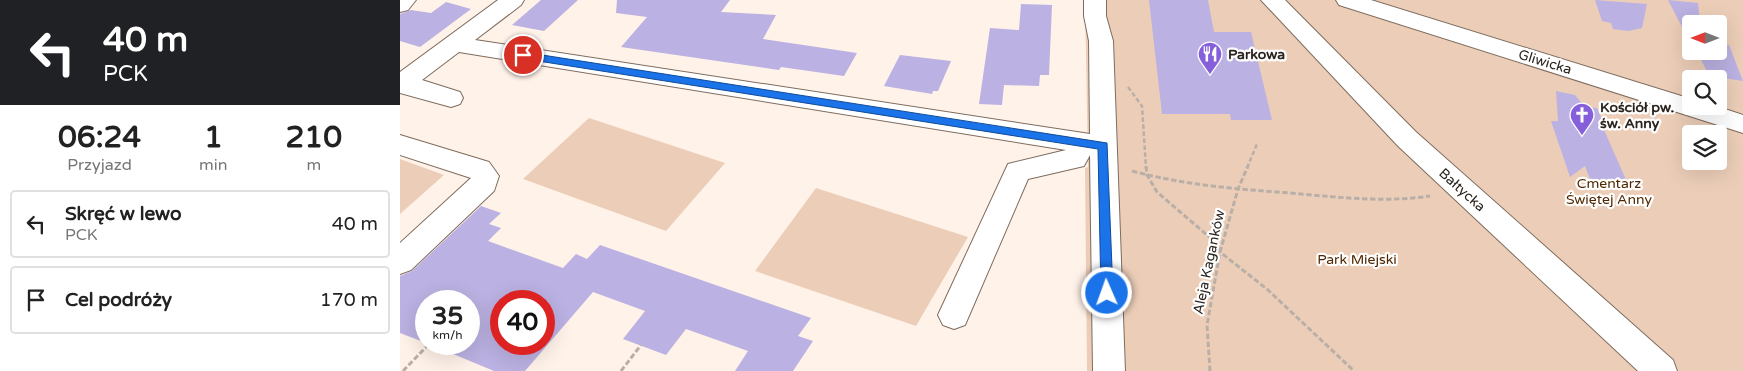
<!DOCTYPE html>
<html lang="pl">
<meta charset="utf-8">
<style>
:root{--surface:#fff;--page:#f6f6f6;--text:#222;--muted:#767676;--line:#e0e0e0}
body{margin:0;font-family:"Varela Round",sans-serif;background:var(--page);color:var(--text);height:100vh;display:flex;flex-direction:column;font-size:19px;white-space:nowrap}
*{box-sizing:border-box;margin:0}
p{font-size:16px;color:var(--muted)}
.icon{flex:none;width:28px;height:28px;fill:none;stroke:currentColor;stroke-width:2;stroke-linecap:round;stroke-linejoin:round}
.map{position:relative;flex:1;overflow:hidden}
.drawer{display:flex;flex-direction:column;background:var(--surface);width:400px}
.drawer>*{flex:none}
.guide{background:#202124;color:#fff;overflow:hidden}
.needle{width:32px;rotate:270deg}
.controls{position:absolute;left:1282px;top:15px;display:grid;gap:10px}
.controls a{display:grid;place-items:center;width:45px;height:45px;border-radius:5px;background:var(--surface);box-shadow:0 5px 20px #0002;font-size:25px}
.speed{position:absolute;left:15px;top:290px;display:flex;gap:10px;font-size:25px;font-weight:700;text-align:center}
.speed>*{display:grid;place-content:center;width:65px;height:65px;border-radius:50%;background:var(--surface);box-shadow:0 5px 20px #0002;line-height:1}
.speed small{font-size:12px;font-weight:400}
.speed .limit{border:8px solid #d22;background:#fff;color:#111}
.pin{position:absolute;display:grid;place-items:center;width:42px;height:42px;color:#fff;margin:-21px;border:2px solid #fff;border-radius:50%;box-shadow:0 1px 5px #0007}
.me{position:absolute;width:55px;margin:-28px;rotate:358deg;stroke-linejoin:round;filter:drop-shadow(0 0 4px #0008)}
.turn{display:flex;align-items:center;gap:18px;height:105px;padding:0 20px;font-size:22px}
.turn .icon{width:65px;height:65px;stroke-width:2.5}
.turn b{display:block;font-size:35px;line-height:42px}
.eta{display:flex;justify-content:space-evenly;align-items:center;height:85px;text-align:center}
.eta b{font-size:30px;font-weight:800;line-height:35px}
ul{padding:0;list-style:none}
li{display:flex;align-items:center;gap:15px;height:68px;margin:0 10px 8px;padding:0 10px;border:2px solid var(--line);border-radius:5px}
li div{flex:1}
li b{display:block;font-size:19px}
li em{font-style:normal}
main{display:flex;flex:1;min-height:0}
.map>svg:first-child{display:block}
.green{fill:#ecceb8;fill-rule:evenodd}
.building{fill:#bbb1e2;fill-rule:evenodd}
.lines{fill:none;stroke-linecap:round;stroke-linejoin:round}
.minor-casing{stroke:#7e6c5e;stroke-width:2}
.path-far1{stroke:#baafa7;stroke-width:2.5;stroke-dasharray:4.5 2.5;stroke-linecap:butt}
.path{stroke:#baafa7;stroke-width:3;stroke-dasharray:5.5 2.5;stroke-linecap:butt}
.minor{fill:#fff;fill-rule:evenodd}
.route{fill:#1a73e8;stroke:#114b97}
.labels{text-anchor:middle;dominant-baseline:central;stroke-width:4.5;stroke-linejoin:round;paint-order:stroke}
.poi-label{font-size:14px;font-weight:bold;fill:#2b241e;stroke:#fff;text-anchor:start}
.street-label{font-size:14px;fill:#2b241e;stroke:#fff}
.park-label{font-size:14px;fill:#502700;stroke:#fff}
</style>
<main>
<section class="drawer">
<div class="guide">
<div class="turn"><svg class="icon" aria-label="left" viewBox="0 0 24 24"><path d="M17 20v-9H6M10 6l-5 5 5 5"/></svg><div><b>40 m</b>PCK</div></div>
</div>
<div class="eta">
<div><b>06:24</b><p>Przyjazd</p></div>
<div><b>1</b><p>min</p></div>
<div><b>210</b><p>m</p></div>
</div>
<ul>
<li><svg class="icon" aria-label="left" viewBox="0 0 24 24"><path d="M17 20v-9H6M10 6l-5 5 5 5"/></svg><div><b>Skręć w lewo</b><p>PCK</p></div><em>40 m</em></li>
<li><svg class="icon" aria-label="arrive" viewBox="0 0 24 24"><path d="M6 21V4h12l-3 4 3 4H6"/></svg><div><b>Cel podróży</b></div><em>170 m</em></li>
</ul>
</section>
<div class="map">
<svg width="1343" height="371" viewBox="0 0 1343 371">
<rect width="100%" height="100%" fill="#fff2e9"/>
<g class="green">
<path d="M685 0H1343V371H687L685 168 688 167ZM1291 24H1319V51H1291ZM1291 79H1319V106H1291ZM1291 134H1319V161H1291Z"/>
<polygon points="189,118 325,163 266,231 123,179"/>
<polygon points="0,159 44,175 0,214"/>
<polygon points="416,188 568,237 516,326 355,271"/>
</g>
<g class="building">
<polygon points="141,0 178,0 144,31 112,25"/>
<polygon points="217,0 330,0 321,12 376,15 363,39 457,53 444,76 381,67 379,70 221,47 247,17 216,13"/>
<polygon points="749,0 808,0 814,32 851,32 872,120 831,120 830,114 762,114"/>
<polygon points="1195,0 1247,4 1242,28 1228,31 1213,29 1211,23 1202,21"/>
<polygon points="1268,0 1298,3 1300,24 1291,24 1291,28 1282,27"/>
<polygon points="46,2 71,9 20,47 0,41 0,14 11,10 31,13"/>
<polygon points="621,4 652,5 649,75 640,75 639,86 604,85 602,105 579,104 590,28 619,30"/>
<polygon points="1319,44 1329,45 1343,81 1309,76 1297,51 1319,51"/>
<polygon points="500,55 551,61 538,91 533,91 532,94 484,86"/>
<polygon points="1156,91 1175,95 1185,107 1197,108 1203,122 1201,123 1227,182 1190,179 1185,166 1170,177 1151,121 1158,121"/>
<path d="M81 206 101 213 89 224 101 228 88 241 163 268 176 254 187 259 200 245 411 318 398 336 413 341 393 371H335L348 351 286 329 266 355 223 339 245 311 193 292 125 371H94L29 344H69V301H26V343L0 333V276L12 271ZM101 301H144V344H101Z"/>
</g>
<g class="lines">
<defs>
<g id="minor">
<polygon points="0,0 16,0 8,10 0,12"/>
<polygon points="98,0 124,0 121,5 75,40 690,134 689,41 684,16 684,0 706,0 706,16 713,41 725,371 693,371 690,155 684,166 628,179 565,325 554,329 543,325 538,315 608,164 666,150 59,52 22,80 60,92 63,98 60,104 51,107 0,93 0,72"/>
<polygon points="861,0 885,0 1016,132 1273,360 1277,371 1238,371 998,146"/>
<polygon points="936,0 971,0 1291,99 1291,106 1316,106 1343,115 1343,133 939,5"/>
<polygon points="0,135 89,162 99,176 94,191 11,270 0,274 0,243 71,178 0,155"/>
</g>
</defs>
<use href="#minor" class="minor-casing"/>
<g class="path-far1">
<polyline points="728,87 742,106 746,168"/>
<polyline points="847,168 857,144"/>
</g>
<g class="path">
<polyline points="746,166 747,175 757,192 814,241 820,252 868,290 954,371"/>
<path d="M732 171C784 185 836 189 890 193 937 197 983 203 1030 196"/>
<polyline points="3,371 29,344"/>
<polyline points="221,371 241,345"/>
<polyline points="810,371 807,325 820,252 838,189 848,166"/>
</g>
<use href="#minor" class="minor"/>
</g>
<polygon class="route" points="123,52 707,143 713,293 712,297 707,298 703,297 701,293 698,149 119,58 118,55"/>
<defs>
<symbol id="restaurant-pin" viewBox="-11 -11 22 30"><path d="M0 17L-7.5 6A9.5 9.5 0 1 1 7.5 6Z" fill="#8660da" stroke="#fff"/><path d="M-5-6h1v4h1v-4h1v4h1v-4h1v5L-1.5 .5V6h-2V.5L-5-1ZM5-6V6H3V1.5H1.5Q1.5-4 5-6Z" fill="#fff"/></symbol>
<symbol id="church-pin" viewBox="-11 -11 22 30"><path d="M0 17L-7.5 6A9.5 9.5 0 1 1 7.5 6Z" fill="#8660da" stroke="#fff"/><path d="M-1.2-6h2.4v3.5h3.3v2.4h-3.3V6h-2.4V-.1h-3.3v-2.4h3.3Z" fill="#fff"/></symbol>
</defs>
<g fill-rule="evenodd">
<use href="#restaurant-pin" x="796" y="40" width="28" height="38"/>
<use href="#church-pin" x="1168" y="101" width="28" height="38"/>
</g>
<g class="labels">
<g class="poi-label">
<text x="828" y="54">Parkowa</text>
<text x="1200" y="107">Kościół pw.<tspan x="1200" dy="16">św. Anny</tspan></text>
</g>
<g class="street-label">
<text transform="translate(1145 62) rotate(17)">Gliwicka</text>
<text transform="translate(1062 190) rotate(42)">Bałtycka</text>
<text transform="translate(809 262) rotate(-78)">Aleja Kaganków</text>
</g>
<g class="park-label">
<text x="1209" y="183">Cmentarz<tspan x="1209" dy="16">Świętej Anny</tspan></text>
<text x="957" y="259">Park Miejski</text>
</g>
</g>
</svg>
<div class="controls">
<a><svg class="needle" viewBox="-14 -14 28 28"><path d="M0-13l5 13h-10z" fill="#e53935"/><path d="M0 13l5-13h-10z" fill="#767676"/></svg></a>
<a><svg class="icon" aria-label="search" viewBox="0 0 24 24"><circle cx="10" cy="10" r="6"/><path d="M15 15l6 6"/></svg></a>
<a><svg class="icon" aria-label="layers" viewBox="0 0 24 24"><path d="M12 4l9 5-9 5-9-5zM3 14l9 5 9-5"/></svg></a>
</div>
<div class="speed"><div>35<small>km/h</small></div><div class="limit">40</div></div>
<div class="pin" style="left:123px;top:55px;background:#d93025"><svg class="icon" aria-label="arrive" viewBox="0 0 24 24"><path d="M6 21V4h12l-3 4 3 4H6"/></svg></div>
<svg class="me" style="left:707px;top:293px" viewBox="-20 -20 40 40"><circle r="17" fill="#1a73e8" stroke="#fff" stroke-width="3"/><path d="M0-11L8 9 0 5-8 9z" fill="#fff"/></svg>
</div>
</main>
